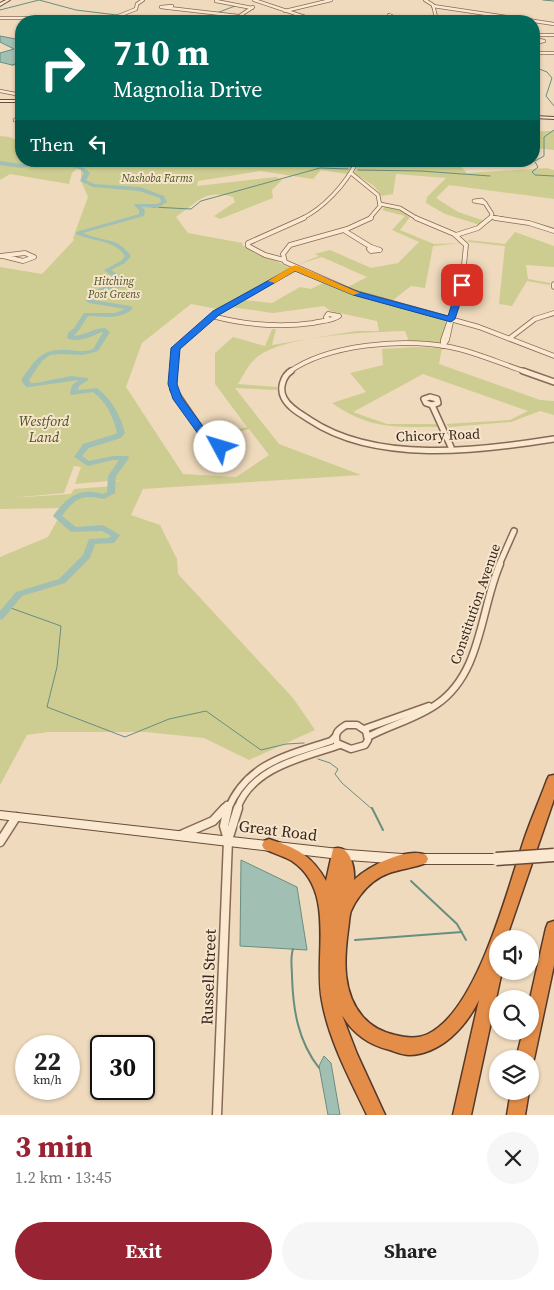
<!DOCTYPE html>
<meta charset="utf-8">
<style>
:root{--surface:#fff;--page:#f6f6f6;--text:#222;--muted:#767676;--accent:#982433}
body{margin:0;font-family:"Source Serif 4",serif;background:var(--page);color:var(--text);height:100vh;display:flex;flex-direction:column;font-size:19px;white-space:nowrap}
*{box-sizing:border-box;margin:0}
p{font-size:16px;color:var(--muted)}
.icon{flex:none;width:28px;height:28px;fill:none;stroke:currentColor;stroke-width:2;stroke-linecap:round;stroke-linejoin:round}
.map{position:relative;height:1115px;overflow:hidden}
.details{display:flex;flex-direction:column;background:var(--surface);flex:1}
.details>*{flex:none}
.hud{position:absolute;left:15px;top:15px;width:525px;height:152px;border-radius:20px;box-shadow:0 1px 4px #0004;background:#00695c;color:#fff;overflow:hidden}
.buttons{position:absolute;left:489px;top:930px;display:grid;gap:10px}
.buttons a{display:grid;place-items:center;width:50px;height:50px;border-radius:50%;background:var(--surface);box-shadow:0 1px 4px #0004;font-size:25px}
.speed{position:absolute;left:15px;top:1035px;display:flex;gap:10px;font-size:25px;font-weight:700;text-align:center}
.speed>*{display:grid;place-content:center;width:65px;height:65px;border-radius:50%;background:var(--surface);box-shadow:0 1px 4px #0004;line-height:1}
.speed small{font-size:12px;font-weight:400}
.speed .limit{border:2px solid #111;border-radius:8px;background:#fff;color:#111}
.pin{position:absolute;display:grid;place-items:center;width:42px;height:42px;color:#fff;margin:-21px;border-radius:10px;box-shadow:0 2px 8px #0006}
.me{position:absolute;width:55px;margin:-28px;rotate:309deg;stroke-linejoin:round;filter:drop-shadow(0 0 4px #0008)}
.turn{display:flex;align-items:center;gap:18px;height:105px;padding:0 15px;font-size:22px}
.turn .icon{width:65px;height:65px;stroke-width:2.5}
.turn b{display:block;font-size:35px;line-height:42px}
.then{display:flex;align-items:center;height:48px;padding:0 15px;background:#0003;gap:10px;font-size:19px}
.round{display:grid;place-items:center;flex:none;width:52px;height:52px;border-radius:26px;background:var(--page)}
.summary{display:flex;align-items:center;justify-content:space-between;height:85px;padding:0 15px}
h1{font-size:30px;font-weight:700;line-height:38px;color:var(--accent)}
.action{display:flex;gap:10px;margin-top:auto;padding:10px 15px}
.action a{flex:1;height:58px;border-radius:30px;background:var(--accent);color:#fff;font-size:20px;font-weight:700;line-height:58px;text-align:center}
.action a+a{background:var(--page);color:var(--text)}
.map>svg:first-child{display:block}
.green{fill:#cdcd91;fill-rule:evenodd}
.water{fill:#a1c0b3;stroke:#688e80}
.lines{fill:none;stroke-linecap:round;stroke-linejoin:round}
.stream-far1{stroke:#688e80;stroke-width:1}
.stream{stroke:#688e80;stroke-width:2}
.river{fill:#a1c0b3;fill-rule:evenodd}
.street-far5-casing{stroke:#876a56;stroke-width:4}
.street-far4-casing{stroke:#876a56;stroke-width:4.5}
.street-far3-casing{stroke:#876a56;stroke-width:5.5}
.street-far2-casing{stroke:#876a56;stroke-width:8}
.street-far1-casing{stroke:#876a56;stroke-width:9}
.street-casing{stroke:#876a56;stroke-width:11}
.secondary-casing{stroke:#694b39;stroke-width:2}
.highway-casing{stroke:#54392a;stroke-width:3}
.street-far5{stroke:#fae8d0;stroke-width:2.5}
.street-far4{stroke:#fae8d0;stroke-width:3}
.street-far3{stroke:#fae8d0;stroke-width:4}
.street-far2{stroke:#fae8d0;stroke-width:5}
.street-far1{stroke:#fae8d0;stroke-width:6}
.street{stroke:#fae8d0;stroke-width:8}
.secondary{fill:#fae8d0;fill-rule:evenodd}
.highway{fill:#e38d49;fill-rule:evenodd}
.secondary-bridge-casing{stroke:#694b39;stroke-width:15;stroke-linecap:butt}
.secondary-bridge{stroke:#fae8d0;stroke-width:12}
.route{fill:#1a73e8;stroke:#114b97}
.slow{fill:#f59e0b}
.labels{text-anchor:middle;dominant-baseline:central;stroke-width:4;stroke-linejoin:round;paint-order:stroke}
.far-park-label{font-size:11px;font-style:italic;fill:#4c5321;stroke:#f6e5cc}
.park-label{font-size:14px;font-style:italic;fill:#4c5321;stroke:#f6e5cc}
.street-label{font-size:14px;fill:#36251b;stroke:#f6e5cc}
.near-street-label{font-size:16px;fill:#36251b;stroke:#f6e5cc}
</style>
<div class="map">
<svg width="554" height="1115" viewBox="0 0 554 1115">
<rect width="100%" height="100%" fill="#efdabd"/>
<g class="green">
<polygon points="534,131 554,131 554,150 534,148"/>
<path d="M0 136 10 137 20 142 21 140V161H314L352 166 347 174 321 170 313 179 260 171 198 181 197 186 276 177 282 180 272 190 273 198 220 219 214 216 235 202 233 197C204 189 198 202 176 217L188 233 243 243 242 245 290 268 217 309 191 304 142 343 126 387 183 474 236 477 269 455 249 429 214 438 211 436 247 427 215 384V353L233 337 265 346 272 329H276L272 345 356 331H379L377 321 330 311 324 306 273 313 231 307 244 300 272 303 300 287 311 289 323 283 353 295 442 319 447 323 440 342 437 344 409 342 405 331C370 332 280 335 255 359 248 365 243 376 238 384L277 387V390L235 388 279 444 361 475 143 489 131 515 160 525 177 559 178 574 293 698 315 730 249 760 204 738 146 732H48L27 735 0 785V557L48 537 64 508 0 509V267L42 274 74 240 73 238 88 197 81 181V169L78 168 72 173 69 184 10 174 0 180ZM74 466 81 467 75 484 120 480 115 481 114 486 74 489 71 494 10 498 64 493Z"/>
<polygon points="361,161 456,161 467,173 547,168 554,170 554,199 449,185 436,198 458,212 485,221 480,225 445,214 426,203 427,197 446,178 396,174 393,194 382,196 374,186 354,173"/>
<polygon points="386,206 398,209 410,217 400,230 434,244 462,243 433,246 425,288 411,286 392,301 346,288 367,277 322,257 296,265 319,256 315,254 330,250 371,268 398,263 419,242 392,230 405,216 382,210"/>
<polygon points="515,232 554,246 554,267 526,265 528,279 550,283 550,285 527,281 512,306 499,304 505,246 469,242 467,240 505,244"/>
<path d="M415 347 442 348 439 364 540 400 554 401V415L540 411 511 422 449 427 446 424 510 420 528 411 423 374 353 412 387 424H437L438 427C393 427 369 429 332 403L366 392 350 373 383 365 382 349Z"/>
</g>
<g class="water">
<polygon points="0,36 21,40 21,62 12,65 0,62 0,53 14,49 0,42"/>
<polygon points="241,860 297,887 307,950 240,946"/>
<polygon points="324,1056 331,1063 340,1115 328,1115 319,1066"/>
</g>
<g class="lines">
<g class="stream-far1">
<polyline points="543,0 554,1"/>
<polyline points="0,10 39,0 76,10 117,15"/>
<polyline points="123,16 162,21"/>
<polyline points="181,21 206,17 235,6"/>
<polyline points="12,65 21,64"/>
<polyline points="534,67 547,72 552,78 546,96 554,106"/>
<polyline points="535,161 544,156 544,137 554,130"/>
<polyline points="535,162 538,167 532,172 535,175 554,176"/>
<polyline points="358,170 421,171 490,176"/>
<polyline points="152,207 191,209 201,201 320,168 348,169"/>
<polyline points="8,607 61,626 57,667 47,707 125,737 169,719 206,711 261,750 286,744 304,743"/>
<polyline points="318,759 330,763 338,769 335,774 342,783 372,809"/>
</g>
<g class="stream">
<polyline points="372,808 383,830"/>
<polyline points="411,881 457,924 466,940"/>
<polyline points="355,940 462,932"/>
<path d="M293 949C290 958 292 967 292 976 293 1010 298 1041 319 1068"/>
</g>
<g class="river">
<polygon points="0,161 21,164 42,161 55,161 21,168 0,165"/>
<path d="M58 161C69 161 82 165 90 173L86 180 94 184 140 187 164 196 167 202 158 208 142 207 145 210 144 216 83 233C102 242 117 236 131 256L125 263 111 270 126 280 127 287C112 290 103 286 93 300L130 306 133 308C121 321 104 316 88 316L79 330 74 336C85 335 95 328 105 328L110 332 98 351 83 355 61 354 50 355 42 361 29 380 31 383H36L71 376 88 378V380L79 386 78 390 97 388C112 400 120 414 125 433L121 438 89 448 82 456 89 461 113 456H128L129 458 116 476 115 493 104 499C82 494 75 498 62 516L76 527 103 525 120 535 114 543 95 544 90 558 65 583 22 596 3 619 0 620V611L16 592 59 579 83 555 89 539 109 538 111 536 102 531 71 532 53 516C67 497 79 487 103 494L107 492 108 476 119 460H113L88 466 74 457 83 444 115 434 117 433C113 416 107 403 93 392L71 395 70 393 72 385 79 380 29 387H26L21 380C36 359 41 348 69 350 78 351 85 352 93 349L103 332H102C92 336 77 344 67 338L68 333 74 328 84 313H115L125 309 89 303 86 301C97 286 104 286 122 284L121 282 104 270 121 261 125 256C114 239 93 242 76 234V232L139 214V210L134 205 135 204H157L161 202 160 198 139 191 93 187 80 181 84 173 81 170Z"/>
</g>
<defs>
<g id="street-far5">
<polyline points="254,0 317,21"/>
<polyline points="425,0 433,5 436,17 443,21"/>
<polyline points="216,1 252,8"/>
<polygon points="172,6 169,8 161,7"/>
<polyline points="433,6 534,21"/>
<polyline points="169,8 238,16"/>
<polyline points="285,11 331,0"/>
<polyline points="389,15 402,21"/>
<polyline points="116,17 136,9 137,4 143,0"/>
<polyline points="0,18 113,18 139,21"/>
<polyline points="232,21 253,7"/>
<polyline points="407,21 438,18"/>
<polyline points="534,21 554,24"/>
<polyline points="534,35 554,35"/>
<polyline points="534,39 544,41 534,43"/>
<polyline points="534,53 554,53"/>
<polyline points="0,91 21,95"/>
</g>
<g id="street-far4">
<polyline points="21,108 21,116"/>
<polyline points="21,116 15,120 21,121"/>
<polyline points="351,173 378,195 380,206 369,219"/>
<polygon points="482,200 485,203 474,201"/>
<polyline points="485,203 492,214 490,219"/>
<polyline points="380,204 400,208 418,219"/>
<polyline points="491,217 503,219"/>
<path d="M301 219C324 208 346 184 357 161"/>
</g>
<g id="street-far3">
<polyline points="371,218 347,229 290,245 283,254 285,262 356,293 479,327 554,356"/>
<polyline points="416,218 454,234 466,245 462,285 443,340 443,346"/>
<polyline points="495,218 529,223 554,231"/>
<polyline points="345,231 371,247"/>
<polyline points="456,235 478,228 490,218"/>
<polygon points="371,247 380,250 371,251 369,249"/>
<polyline points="0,256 25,253 34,257 23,261 3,256"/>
<polyline points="284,260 265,255 248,246 248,243 304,218"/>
<polyline points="554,284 554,287"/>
<path d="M212 316C246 325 278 328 313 323 321 321 332 321 339 316L328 314 326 317 329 320"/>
<polyline points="510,338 535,319 554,313"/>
<polyline points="443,346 447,340 451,322"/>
<polyline points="174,372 176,348 216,313 295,268"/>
<path d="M289 372C328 344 403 338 450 347 476 352 501 364 527 372"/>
</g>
<g id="street-far2">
<polyline points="174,371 173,389 210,443"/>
<path d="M291 371C283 376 279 389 284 398 289 408 301 414 310 420 376 464 479 451 554 439"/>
<polyline points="523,371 554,382"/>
<polygon points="430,397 437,399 438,403 432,405 426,403 424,399"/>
<polyline points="432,405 451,447"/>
<polygon points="210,443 218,443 220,448 212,451 206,448 206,445"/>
<polyline points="499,565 514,531"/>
</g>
<g id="street-far1">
<path d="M346 725H357L366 731 368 740 365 745 351 749 337 743C334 733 338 730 346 725Z"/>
<polyline points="364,729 429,706"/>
<path d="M368 737C390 725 416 719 437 704 482 673 480 610 500 564"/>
<polyline points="224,809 227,805"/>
<path d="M228 809C247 763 288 755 331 741L335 737"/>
<path d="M237 809C252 767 302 758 340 745"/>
</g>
<g id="street">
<polyline points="181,835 213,821 225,808"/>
<polyline points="228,840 224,826 228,808"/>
<polyline points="0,842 16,817"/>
<polyline points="217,1115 228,840 238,808"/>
</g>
<g id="secondary">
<polygon points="6,0 10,0 0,6 0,3"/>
<rect x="0" y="100" width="21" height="2"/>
<polygon points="534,116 554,117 554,119 534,118"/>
<polygon points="0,811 348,850 402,854 406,856 408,859 406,862 402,864 348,860 0,819"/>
<polygon points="418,854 496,854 500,856 502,859 500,862 496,864 418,864 414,862 412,859 414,856"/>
</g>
<g id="highway">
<path d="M554 775V799L506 939H498V971H502L471 1115H453L479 1000C466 1027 441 1054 409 1055 403 1055 396 1052 390 1050 369 1045 353 1034 342 1015L357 1054 385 1115H367C350 1079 329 1041 322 1001 313 957 337 891 292 861 283 856 273 853 264 849L262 845 264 841 269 839C296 848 312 855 326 881L333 849C350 843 355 868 354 880 369 866 406 847 426 855L428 859 426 863C408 870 389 869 373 882 364 889 355 901 351 911 349 916 349 925 348 930 344 960 342 993 363 1017 372 1027 382 1032 395 1035 406 1038 417 1039 428 1034 478 1010 508 887 525 837 532 817 540 799 547 780L549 776Z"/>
<polygon points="554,921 554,965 534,1059 530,1065 530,1059 516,1059 523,1031 530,1031 530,999 546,928 548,923"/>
<polygon points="511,1091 529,1091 525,1115 507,1115"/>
</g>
</defs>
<use href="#street-far5" class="street-far5-casing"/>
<use href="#street-far4" class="street-far4-casing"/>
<use href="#street-far3" class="street-far3-casing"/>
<use href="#street-far2" class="street-far2-casing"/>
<use href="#street-far1" class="street-far1-casing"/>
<use href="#street" class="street-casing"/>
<use href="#secondary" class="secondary-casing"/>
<use href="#highway" class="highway-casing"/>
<use href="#street-far5" class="street-far5"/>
<use href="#street-far4" class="street-far4"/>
<use href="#street-far3" class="street-far3"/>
<use href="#street-far2" class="street-far2"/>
<use href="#street-far1" class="street-far1"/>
<use href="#street" class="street"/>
<use href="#secondary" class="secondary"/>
<use href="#highway" class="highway"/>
<defs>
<polyline id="secondary-bridge" points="496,859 554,855"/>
</defs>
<use href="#secondary-bridge" class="secondary-bridge-casing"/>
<use href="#secondary-bridge" class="secondary-bridge"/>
</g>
<polygon class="route" points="295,266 359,292 448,316 458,285 462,283 466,285 455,319 451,322 353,295 295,271 219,315 180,349 177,384 182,398 213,440 221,441 225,447 220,450 215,446 206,445 173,399 168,384 171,348 213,311"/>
<polygon class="slow" points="292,266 298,266 360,293 353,295 295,271 275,283 268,281"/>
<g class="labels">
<g class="far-park-label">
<text x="157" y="178">Nashoba Farms</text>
<text x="114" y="281">Hitching<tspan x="114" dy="13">Post Greens</tspan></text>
</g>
<g class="park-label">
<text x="44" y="421">Westford<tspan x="44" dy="16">Land</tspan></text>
</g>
<g class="street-label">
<text transform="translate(438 435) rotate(-2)">Chicory Road</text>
<text transform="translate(475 604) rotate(-71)">Constitution Avenue</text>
</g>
<g class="near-street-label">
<text transform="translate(278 830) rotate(7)">Great Road</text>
<text transform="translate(208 977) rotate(-88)">Russell Street</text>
</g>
</g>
</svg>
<div class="buttons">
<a><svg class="icon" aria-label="sound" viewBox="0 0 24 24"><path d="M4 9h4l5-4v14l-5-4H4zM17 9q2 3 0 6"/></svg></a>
<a><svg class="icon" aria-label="search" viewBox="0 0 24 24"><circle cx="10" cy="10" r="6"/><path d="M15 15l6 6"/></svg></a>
<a><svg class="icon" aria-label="layers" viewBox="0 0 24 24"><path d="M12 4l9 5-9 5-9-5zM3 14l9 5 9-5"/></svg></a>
</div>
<div class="speed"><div>22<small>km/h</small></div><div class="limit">30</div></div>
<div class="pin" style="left:462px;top:285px;background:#d93025"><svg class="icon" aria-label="arrive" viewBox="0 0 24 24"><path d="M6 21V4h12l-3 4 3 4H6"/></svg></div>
<svg class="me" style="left:220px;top:447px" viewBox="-20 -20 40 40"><circle r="19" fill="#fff"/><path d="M0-13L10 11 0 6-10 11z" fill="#1a73e8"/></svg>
<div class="hud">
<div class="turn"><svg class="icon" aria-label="right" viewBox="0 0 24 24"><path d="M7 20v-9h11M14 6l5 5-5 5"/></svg><div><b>710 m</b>Magnolia Drive</div></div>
<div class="then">Then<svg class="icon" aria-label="left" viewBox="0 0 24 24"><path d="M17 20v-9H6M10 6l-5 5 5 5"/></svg></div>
</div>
</div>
<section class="details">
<div class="summary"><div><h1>3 min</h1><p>1.2 km · 13:45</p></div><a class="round"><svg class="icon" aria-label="close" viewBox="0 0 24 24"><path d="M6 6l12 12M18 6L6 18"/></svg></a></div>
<div class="action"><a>Exit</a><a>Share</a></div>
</section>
